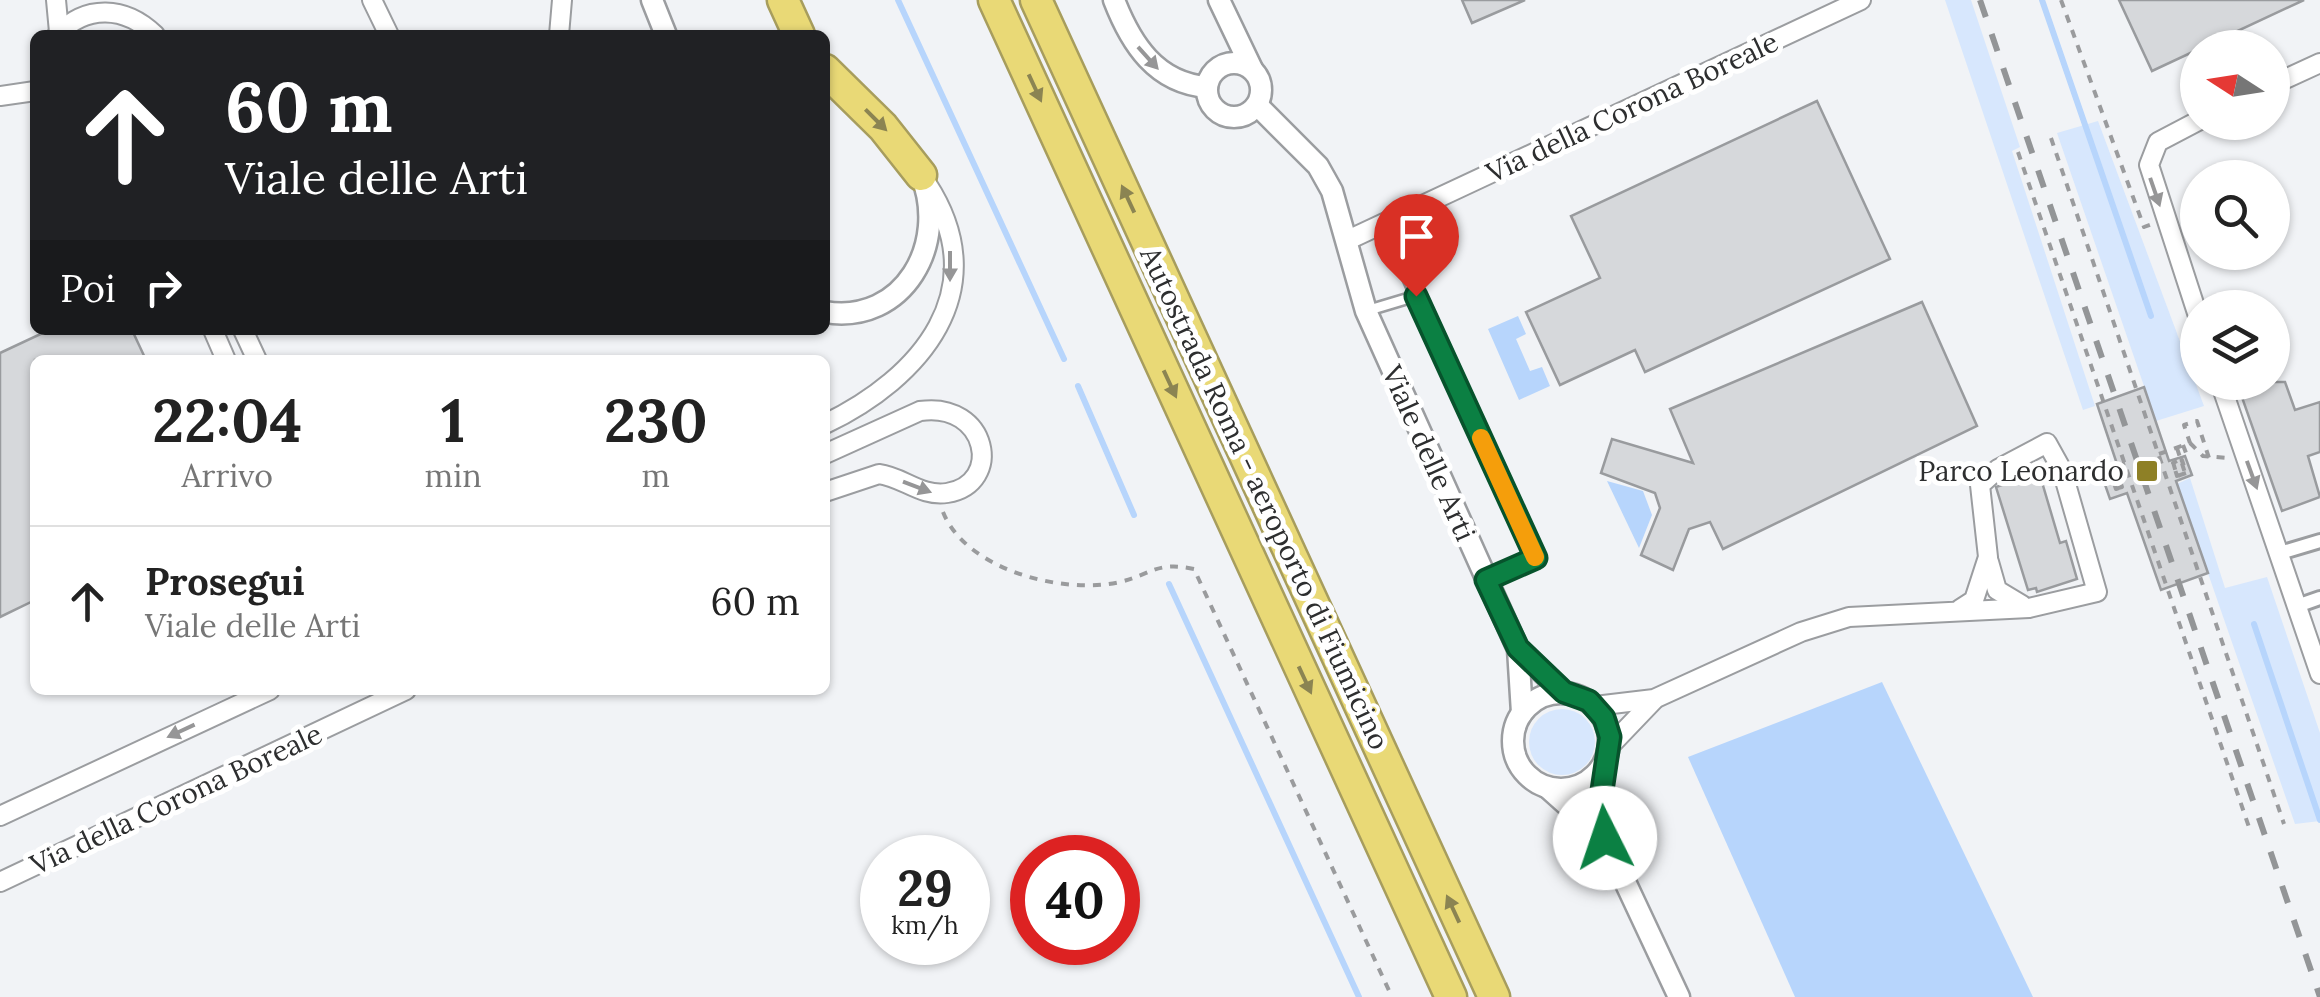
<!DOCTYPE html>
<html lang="it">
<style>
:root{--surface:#fff;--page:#f6f6f6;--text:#222;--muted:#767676;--line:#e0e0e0}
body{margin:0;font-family:Lora,serif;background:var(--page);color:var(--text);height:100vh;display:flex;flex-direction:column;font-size:38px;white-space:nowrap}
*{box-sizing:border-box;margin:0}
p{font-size:32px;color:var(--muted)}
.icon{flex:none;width:55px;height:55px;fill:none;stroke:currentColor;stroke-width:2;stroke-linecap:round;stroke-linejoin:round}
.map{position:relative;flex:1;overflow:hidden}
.details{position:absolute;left:30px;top:355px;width:800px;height:340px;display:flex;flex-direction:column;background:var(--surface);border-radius:15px;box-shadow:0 2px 8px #0004}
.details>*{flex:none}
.banner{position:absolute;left:30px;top:30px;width:800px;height:305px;border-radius:15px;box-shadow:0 2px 8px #0004;background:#202124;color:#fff;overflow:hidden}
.needle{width:65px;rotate:282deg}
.controls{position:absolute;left:2180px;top:30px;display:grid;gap:20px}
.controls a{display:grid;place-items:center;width:110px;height:110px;border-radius:50%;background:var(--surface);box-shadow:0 2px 8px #0004;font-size:50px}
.speed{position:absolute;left:860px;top:835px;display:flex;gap:20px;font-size:50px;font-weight:700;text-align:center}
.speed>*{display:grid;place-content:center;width:130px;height:130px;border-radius:50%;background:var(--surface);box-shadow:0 2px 8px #0004;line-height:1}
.speed small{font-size:25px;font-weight:400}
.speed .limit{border:15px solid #d22;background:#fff;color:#111}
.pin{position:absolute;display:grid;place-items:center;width:85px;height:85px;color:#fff;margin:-102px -42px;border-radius:50% 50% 50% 0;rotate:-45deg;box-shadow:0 0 10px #0007}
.pin .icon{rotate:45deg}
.me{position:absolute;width:110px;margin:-55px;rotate:356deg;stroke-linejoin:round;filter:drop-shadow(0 0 8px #0008)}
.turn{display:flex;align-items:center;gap:35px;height:210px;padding:0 30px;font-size:45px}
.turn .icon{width:130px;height:130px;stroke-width:2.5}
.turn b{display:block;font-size:70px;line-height:85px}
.then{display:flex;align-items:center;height:95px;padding:0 30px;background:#0003;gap:20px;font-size:38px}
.eta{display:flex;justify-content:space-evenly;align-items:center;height:170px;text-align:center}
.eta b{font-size:60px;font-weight:700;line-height:70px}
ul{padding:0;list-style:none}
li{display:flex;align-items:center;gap:30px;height:150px;padding:0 30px;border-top:2px solid var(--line)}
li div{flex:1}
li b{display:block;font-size:38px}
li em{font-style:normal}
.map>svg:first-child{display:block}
.green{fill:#d7e7fd}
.water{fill:#b7d5fc}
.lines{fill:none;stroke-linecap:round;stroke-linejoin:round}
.stream{stroke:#b7d5fc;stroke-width:6}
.building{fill:#d6d8db;stroke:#999b9e;stroke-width:2.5}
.service-casing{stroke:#9b9da0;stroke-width:14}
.pedestrian-casing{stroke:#9b9da0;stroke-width:18}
.minor-casing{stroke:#9b9da0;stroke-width:22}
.tertiary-casing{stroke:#9b9da0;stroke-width:25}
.motorway-casing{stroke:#a79d5d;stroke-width:35}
.path{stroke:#9a9b9d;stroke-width:4;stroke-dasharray:8 8;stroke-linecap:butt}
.service{stroke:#fff;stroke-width:9}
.pedestrian{stroke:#fff;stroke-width:12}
.minor{stroke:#fff;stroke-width:18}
.tertiary{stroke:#fff;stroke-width:20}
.motorway{stroke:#e9d976;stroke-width:30}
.rail{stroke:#939597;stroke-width:6;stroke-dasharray:18 18;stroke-linecap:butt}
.path-bridge{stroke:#9a9b9d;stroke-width:4;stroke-dasharray:8 8;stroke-linecap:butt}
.oneway{fill:#969697}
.oneway2{fill:#8b8452}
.route-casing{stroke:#07532c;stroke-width:25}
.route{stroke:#0b8043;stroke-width:18}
.slow{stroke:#f59e0b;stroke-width:18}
.poi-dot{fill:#8e8026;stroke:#fff;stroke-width:4}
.labels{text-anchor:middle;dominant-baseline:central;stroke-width:10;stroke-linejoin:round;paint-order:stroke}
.street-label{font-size:28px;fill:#2d2e2f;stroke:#fff}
.poi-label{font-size:28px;fill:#2d2e2f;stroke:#fff;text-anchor:end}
</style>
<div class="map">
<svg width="2320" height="997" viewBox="0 0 2320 997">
<rect width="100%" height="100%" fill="#f1f3f6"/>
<g class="green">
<polygon points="1945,0 1971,0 2020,147 2012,151 2095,406 2083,410"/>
<polygon points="2098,121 2204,406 2156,421 2057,133"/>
<polygon points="2190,478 2225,588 2267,577 2320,733 2320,821 2295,824 2177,484"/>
<circle cx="1562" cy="742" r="33"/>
</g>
<g class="water">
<polygon points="1518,316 1526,334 1516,339 1530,371 1542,367 1550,386 1519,400 1488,329"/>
<polygon points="1607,481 1643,491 1652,515 1639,548"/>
<polygon points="1882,682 2033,997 1795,997 1688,757"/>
</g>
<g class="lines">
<g class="stream">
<polyline points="898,0 1064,359"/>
<polyline points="2042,0 2151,316"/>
<polyline points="1078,386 1134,515"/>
<polyline points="1169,584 1359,997"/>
<polyline points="2254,624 2320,820"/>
</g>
</g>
<g class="building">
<polygon points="1462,0 1525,0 1472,23"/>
<polygon points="2119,0 2304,0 2152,71"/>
<polygon points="1817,101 1890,259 1645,372 1635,350 1560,385 1526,312 1600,278 1571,216"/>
<polygon points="1922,302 1977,426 1723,549 1710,522 1689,529 1673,570 1641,555 1660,508 1655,493 1601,473 1612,439 1693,463 1670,409"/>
<polygon points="49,330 132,330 146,360 35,360 35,600 0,617 0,353"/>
<polygon points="2248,382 2285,382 2295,410 2320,402 2320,452 2308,456 2320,497 2282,511 2238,386"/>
<polygon points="2144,387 2169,461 2185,456 2192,475 2176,481 2208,573 2161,590 2127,493 2110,499 2102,476 2119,470 2097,404"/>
<polygon points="2039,472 2060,543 2066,541 2077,579 2037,592 2036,588 2028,590 1996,487"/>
</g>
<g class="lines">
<defs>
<g id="service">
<polyline points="1383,224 1535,558 1489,579"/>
<polyline points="1366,311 1416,296"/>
</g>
<g id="pedestrian">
<polyline points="2280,553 2320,541"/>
<polyline points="2297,606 2320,598"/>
</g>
<g id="minor">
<polyline points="56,0 59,32"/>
<polyline points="372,0 389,35"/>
<path d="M57 35C86 4 125 6 155 35"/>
<polyline points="559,35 562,0"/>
<polyline points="2272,85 2320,63"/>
<polyline points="0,96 35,91"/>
<polyline points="2198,121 2158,142 2149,165 2198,316"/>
<polyline points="1348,240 1861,0"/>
<polyline points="213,330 226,360"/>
<polyline points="243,330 257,360"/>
<polyline points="2220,382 2320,674"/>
<path d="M825 424C921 378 996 290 927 184"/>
<path d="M825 454 920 411C988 401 1004 484 947 493 921 497 903 477 879 474L825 492"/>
<polyline points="1989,562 1997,590 2022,605"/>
<polyline points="1595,706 1654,699 1801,632 1849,617 2029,608 2097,592 2062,470 2047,443 1998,469 1980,485 1988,557 1974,600 1960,609"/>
<polyline points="1609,747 1654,700"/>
<polyline points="0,816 270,690"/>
<polyline points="0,882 406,690"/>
</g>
<g id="tertiary">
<polyline points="652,0 666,35"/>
<path d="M1114 0C1131 44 1156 83 1207 87"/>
<polyline points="1219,0 1252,69"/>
<circle cx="1234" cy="90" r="27"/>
<polyline points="1257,105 1318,166 1332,191 1366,311 1518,649 1522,713"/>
<path d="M825 312C904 325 949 243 921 175"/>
<polyline points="1518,649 1564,693"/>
<circle cx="1561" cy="741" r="48"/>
<polyline points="1604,766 1600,804 1605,839 1679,997"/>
<polyline points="1548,788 1605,839"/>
</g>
<g id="motorway">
<polyline points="783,0 799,35"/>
<polyline points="994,0 1451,997"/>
<polyline points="1036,0 1494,997"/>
<polyline points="825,70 883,127 921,175"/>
</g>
</defs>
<use href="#service" class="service-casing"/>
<use href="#pedestrian" class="pedestrian-casing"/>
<use href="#minor" class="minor-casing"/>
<use href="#tertiary" class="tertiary-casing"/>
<use href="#motorway" class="motorway-casing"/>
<g class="path">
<polyline points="2061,0 2144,227 2152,224"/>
<polyline points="2051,138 2284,824"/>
<polyline points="2018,152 2251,833"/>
<polyline points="2190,443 2203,456 2228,458"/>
<polyline points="2183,445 2188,458"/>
<polyline points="2177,448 2185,473 2177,476 2173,463 2177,461"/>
<polyline points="2159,454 2190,443 2184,425 2197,421 2209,458"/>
<polyline points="2109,469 2116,489 2122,487 2118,475 2114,476"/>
<polyline points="2092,474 2125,463"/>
<path d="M943 512C966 570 1063 595 1120 582 1152 574 1157 561 1194 569L1392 997"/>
</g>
<use href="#service" class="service"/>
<use href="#pedestrian" class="pedestrian"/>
<use href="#minor" class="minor"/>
<use href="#tertiary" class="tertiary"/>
<use href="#motorway" class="motorway"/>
<polyline class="rail" points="1980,0 2320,997"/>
<g class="path-bridge">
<polyline points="2173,462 2177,476 2186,473 2182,460 2177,461"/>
<polyline points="2114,476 2115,489 2122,487 2117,473"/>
</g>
</g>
<defs><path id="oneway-solid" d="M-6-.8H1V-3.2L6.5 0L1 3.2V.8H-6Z" transform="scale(2.5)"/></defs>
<g class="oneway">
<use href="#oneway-solid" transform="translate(1148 58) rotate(48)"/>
<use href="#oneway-solid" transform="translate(2155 192) rotate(71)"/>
<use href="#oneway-solid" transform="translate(950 266) rotate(90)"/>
<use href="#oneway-solid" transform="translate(2252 475) rotate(70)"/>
<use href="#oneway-solid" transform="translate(917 487) rotate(21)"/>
<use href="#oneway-solid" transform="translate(181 731) rotate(155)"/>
</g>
<g class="oneway2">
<use href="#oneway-solid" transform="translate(1035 88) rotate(65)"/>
<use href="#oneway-solid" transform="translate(876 120) rotate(45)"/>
<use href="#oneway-solid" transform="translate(1128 199) rotate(-115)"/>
<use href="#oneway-solid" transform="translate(1170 384) rotate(65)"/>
<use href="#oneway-solid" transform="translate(1305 680) rotate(65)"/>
<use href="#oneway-solid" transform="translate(1453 909) rotate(-115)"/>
</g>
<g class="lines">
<defs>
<polyline id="route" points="1416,296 1536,558 1486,580 1518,648 1564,692 1589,701 1604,718 1610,737 1600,804 1605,838"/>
</defs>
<use href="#route" class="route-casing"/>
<use href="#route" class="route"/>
<polyline class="slow" points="1481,438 1535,557"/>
</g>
<rect class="poi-dot" x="2135" y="459" width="24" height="24" rx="5"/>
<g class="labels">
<g class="street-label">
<text transform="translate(1632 107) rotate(-25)">Via della Corona Boreale</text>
<text transform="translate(1429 453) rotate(66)">Viale delle Arti</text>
<text transform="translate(1265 498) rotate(65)">Autostrada Roma - aeroporto di Fiumicino</text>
<text transform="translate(176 799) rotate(-25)">Via della Corona Boreale</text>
</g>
<g class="poi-label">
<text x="2124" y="471">Parco Leonardo</text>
</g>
</g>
</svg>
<div class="controls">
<a><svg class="needle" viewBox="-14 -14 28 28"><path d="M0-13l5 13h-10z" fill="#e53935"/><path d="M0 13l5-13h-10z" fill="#767676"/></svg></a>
<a><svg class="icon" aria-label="search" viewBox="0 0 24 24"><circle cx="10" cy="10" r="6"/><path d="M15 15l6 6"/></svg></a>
<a><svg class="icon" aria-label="layers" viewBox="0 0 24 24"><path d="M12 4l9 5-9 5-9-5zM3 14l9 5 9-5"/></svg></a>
</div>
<div class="speed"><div>29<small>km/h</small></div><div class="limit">40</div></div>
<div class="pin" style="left:1416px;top:296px;background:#d93025"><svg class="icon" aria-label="arrive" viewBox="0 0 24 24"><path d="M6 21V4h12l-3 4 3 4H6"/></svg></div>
<svg class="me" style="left:1605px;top:838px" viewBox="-20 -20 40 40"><circle r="19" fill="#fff"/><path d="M0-13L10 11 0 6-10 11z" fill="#0b8043"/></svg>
<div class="banner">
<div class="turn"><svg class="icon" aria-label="ahead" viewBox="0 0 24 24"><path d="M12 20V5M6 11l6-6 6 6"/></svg><div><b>60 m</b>Viale delle Arti</div></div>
<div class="then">Poi<svg class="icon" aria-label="right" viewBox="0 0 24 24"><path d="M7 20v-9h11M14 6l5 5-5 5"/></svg></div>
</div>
<section class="details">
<div class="eta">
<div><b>22:04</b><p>Arrivo</p></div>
<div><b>1</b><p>min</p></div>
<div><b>230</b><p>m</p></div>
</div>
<ul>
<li><svg class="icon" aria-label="ahead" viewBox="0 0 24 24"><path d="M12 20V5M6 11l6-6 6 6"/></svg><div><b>Prosegui</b><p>Viale delle Arti</p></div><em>60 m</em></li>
</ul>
</section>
</div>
